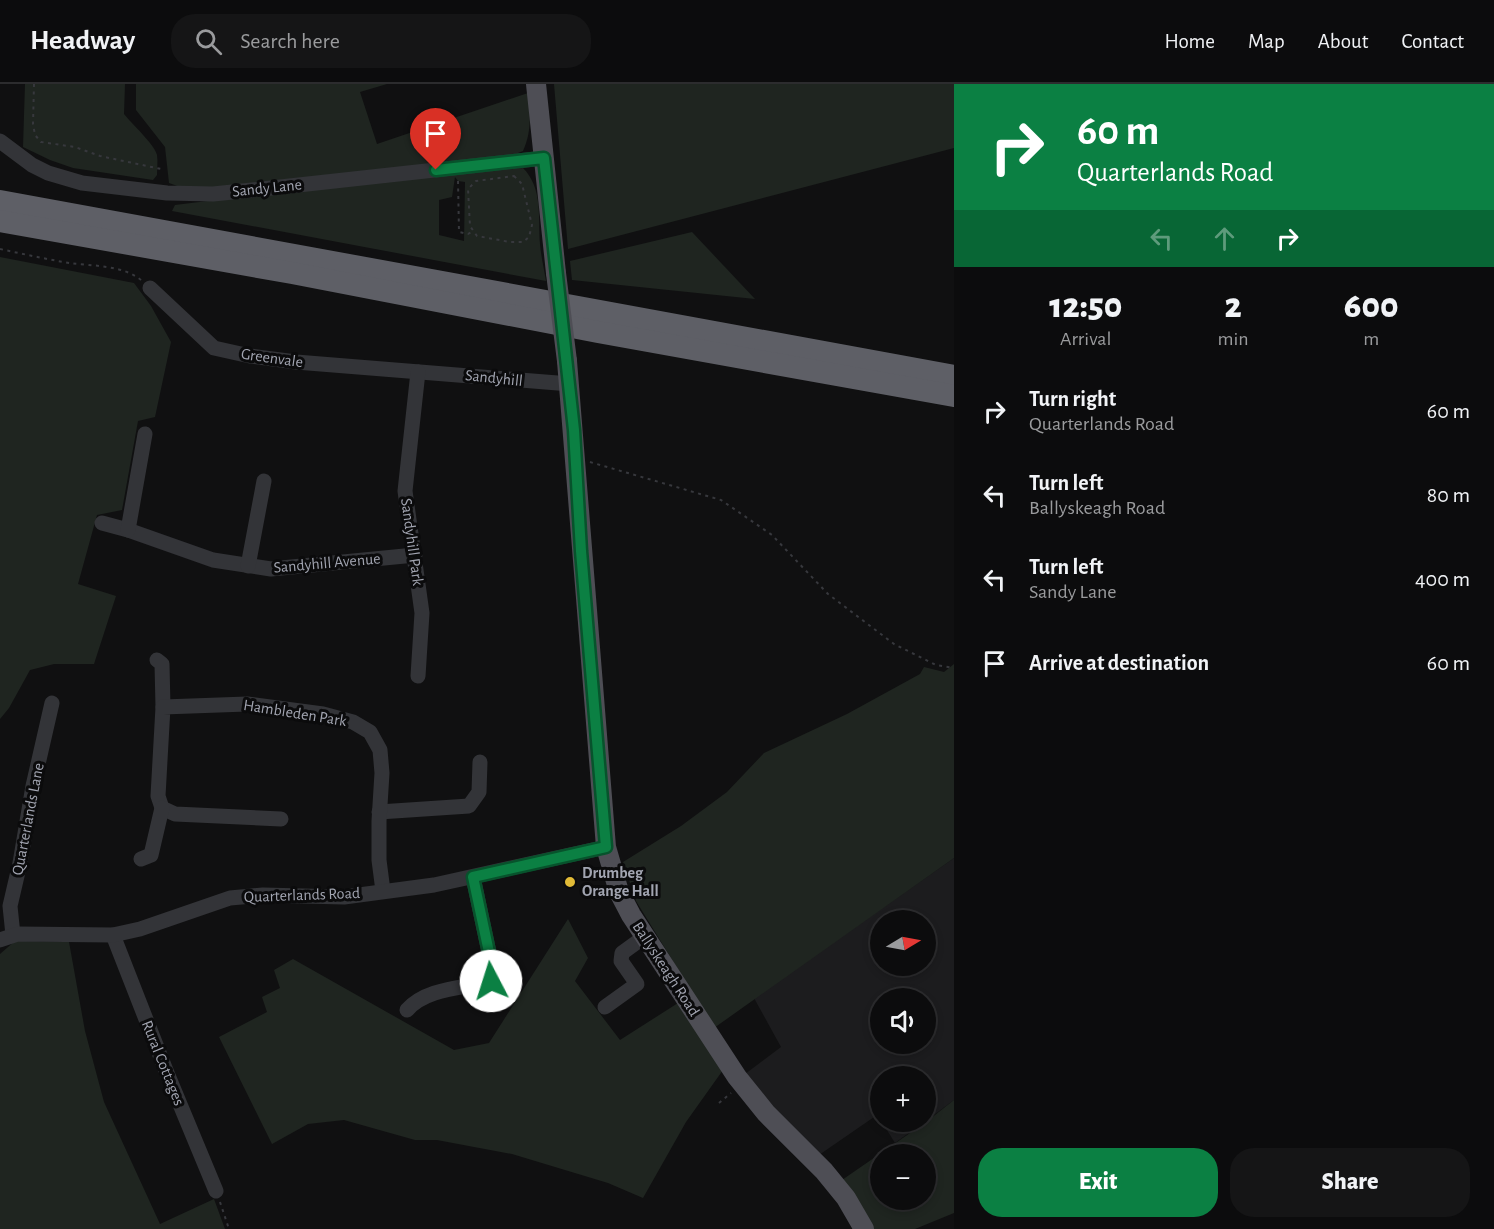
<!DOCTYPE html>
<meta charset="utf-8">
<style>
:root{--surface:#0c0c0d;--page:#151516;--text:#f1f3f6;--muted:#9a9b9d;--line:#2c2c2e;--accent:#0b8043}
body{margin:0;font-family:"Alegreya Sans",sans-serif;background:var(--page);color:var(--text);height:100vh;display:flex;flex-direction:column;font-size:22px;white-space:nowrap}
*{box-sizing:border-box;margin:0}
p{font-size:20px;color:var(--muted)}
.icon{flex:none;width:33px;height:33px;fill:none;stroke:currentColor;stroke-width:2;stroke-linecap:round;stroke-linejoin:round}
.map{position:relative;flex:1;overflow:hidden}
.sheet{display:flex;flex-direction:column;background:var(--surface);width:540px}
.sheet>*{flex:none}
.guide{background:#0b8043;color:#fff;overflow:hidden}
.needle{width:39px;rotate:80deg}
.fabs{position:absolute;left:870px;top:826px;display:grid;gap:12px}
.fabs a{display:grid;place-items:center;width:66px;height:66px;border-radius:50%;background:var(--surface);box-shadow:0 3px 9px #0003,0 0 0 2px var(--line);font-size:30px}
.pin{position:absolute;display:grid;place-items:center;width:51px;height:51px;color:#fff;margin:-62px -26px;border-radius:50% 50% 50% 0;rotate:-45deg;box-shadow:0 0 6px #0007}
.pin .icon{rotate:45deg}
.me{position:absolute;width:66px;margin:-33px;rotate:355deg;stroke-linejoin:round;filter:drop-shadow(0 0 4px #0008)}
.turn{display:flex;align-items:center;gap:21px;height:126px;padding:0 24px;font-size:27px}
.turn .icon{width:78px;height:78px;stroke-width:2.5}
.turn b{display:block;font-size:42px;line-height:51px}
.lanes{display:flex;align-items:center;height:57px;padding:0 24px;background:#0003;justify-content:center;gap:30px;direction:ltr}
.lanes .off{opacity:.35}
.eta{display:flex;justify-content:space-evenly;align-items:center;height:102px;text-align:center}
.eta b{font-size:36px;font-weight:800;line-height:42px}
.action{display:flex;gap:12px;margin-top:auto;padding:12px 24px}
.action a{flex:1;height:69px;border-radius:24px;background:var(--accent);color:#fff;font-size:24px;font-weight:800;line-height:69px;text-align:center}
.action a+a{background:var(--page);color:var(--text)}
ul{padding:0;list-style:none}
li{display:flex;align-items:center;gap:18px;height:84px;padding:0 24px}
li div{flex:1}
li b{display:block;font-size:22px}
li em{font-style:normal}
header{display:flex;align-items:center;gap:36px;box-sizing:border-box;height:84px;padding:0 30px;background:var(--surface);border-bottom:2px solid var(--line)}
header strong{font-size:28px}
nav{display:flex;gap:33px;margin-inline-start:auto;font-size:21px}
.search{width:420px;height:54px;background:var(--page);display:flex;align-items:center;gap:15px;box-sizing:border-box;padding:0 21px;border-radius:24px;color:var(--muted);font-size:22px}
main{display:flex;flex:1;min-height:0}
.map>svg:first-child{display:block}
.built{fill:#1c1c1e;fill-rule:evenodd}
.green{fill:#1f2520;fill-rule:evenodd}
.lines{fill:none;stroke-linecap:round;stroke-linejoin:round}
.path{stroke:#37383d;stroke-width:2;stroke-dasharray:3 4.5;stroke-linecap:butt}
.minor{stroke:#333438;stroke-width:15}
.major{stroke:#4e4e55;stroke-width:20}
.highway{stroke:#5e5f66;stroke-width:22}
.major-bridge{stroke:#4e4e55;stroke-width:20}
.route-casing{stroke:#07532c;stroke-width:15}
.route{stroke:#0b8043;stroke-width:10}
.poi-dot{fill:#e2bb37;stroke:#0b0b0c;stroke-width:2}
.labels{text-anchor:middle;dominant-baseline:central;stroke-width:6;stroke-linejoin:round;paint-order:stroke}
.street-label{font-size:16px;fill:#a2a5b1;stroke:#0b0b0c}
.poi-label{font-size:16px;font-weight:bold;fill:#a2a5b1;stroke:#0b0b0c;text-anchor:start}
</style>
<header>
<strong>Headway</strong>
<div class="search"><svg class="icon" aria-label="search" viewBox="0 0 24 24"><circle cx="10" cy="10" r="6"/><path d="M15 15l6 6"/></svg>Search here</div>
<nav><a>Home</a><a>Map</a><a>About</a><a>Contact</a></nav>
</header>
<main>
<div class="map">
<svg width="954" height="1145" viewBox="0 0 954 1145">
<rect width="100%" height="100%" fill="#101011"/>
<g class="built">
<path d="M954 774V1016L926 1037V993H880V1036L877 1031 819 1071 775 1028 745 990 781 963 754 914ZM880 837H926V882H880ZM880 915H926V960H880Z"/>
<polygon points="882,1038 924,1038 895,1059"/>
</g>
<g class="green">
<path d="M25 0H125L124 30C132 40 155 61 157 71 158 78 157 85 157 91L153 96 73 84 50 76 23 63Z"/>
<path d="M136 0H387L360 8 377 60 528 9C530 30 532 47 523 67L513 71 216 103H180L169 99 165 63 136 26Z"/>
<polygon points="554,0 954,0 954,64 568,165"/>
<path d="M523 84C543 104 538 133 540 160 541 172 544 185 546 197L172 127 175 121 288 107ZM455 93 458 97 465 98 464 157 439 151V116L452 113Z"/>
<polygon points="692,148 755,215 572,196 570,177"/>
<polygon points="0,173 134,199 151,222 171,258 155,333 138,337 122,426 97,431 78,500 116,512 94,580 54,580 30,586 9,624 0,635"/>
<polygon points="954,580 954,774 714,944 636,817 623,778 681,742 727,708 764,669 847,630 920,590 924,583 944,588"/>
<polygon points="568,835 588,874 575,897 620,956 678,919 723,986 686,1038 643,1114 608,1099 512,1070 437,1056 415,1056 344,1036 308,1040 272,1060 219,953 267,928 262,913 280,904 274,886 293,875 454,966 489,959"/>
<polygon points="15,857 69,858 85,947 104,1018 160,1140 214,1115 225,1145 0,1145 0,870"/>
<path d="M954 1016V1129L915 1145H873L842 1096 926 1038ZM880 1071H926V1116H880Z"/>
</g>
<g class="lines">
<g class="path">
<polyline points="34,0 33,40 35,51 41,58 75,63 100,72 161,85"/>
<polygon points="514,92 522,100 532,141 529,153 523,158 510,158 477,152 470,142 468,105 476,97"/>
<polyline points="458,97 459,148 468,150 473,147"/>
<path d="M0 165C23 170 46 175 69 179 92 182 123 181 141 196"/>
<polyline points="590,378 721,416 772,451 828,510 894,560 936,581 954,584"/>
<polyline points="719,1019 731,1009"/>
<polyline points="220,1118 229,1145"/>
</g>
<g class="minor">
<polyline points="0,57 32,81 48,89 82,99 167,109 213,110 262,105 544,74"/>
<polyline points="150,204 214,264 250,272 296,278 570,300"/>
<polyline points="102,439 128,446 213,476 271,485 415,471"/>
<polyline points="128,446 145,350"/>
<polyline points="248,482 264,397"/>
<polyline points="157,576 162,580 163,623"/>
<polyline points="418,592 422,529 405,407 418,288"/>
<polyline points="379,728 469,722 479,708 480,678"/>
<polyline points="281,735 175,730 162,724 158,712 163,623 247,620 323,630 353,638 370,648 380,666 382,689 379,737 379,776 383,807"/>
<polyline points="141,775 151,771 162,724"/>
<polyline points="13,851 10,822 20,779 33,702 52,619"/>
<polyline points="113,851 167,989 216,1107"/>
<polyline points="0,856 18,850 113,851 140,845 230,814 263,811 344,813 434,801 606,763"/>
<polyline points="605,923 637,900 621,877 622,869 644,853"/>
<path d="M407 926C426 904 464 904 491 897L493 887 473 793"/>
</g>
<g class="major">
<polyline points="536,0 556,189"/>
<polyline points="567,277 606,763 619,808 631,831 737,993 766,1029 824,1087 846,1114 864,1145"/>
</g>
<g class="highway">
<polyline points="0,117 954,292"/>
<polyline points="0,137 292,189 598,248 954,312"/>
</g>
<polyline class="major-bridge" points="556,189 567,277"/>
</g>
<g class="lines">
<defs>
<polyline id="route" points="436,86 544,74 574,346 581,467 606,763 473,793 493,887 491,897"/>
</defs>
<use href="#route" class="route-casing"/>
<use href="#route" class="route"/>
</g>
<circle class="poi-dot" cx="570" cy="798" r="6"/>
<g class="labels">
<g class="street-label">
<text transform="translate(267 104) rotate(-6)">Sandy Lane</text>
<text transform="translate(272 274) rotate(8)">Greenvale</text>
<text transform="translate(494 294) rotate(6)">Sandyhill</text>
<text transform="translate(412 458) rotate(82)">Sandyhill Park</text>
<text transform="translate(327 479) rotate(-5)">Sandyhill Avenue</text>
<text transform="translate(295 629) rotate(9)">Hambleden Park</text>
<text transform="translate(28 735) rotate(-79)">Quarterlands Lane</text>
<text transform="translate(302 811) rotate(-2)">Quarterlands Road</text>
<text transform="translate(666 885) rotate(57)">Ballyskeagh Road</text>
<text transform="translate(163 979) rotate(68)">Rural Cottages</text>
</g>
<g class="poi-label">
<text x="582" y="789">Drumbeg<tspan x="582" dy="18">Orange Hall</tspan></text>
</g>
</g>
</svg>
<div class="fabs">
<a><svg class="needle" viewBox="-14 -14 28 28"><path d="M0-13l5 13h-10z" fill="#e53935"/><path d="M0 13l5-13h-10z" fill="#9a9b9d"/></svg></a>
<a><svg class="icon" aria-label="sound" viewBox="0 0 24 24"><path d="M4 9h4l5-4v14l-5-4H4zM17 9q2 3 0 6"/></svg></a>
<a>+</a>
<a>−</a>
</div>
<div class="pin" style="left:436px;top:86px;background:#d93025"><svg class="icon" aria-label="arrive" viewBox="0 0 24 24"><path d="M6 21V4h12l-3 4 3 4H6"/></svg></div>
<svg class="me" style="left:491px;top:897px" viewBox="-20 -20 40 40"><circle r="19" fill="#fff"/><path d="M0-13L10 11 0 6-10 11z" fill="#0b8043"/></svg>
</div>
<section class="sheet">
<div class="guide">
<div class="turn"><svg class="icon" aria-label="right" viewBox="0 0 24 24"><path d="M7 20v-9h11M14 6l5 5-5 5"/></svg><div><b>60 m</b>Quarterlands Road</div></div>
<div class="lanes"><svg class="icon off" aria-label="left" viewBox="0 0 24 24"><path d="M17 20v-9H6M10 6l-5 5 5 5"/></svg><svg class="icon off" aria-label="ahead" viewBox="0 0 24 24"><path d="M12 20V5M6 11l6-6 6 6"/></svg><svg class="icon" aria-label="right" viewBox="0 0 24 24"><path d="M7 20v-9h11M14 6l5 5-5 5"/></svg></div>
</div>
<div class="eta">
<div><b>12:50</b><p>Arrival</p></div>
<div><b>2</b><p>min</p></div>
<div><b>600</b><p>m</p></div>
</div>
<ul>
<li><svg class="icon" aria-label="right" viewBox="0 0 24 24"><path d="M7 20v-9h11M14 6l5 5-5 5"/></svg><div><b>Turn right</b><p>Quarterlands Road</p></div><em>60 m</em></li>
<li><svg class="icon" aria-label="left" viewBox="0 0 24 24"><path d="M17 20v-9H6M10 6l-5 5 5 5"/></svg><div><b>Turn left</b><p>Ballyskeagh Road</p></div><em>80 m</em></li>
<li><svg class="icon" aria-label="left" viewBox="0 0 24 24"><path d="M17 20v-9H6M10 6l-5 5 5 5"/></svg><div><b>Turn left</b><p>Sandy Lane</p></div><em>400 m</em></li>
<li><svg class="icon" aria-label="arrive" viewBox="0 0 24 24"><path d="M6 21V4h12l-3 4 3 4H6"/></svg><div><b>Arrive at destination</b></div><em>60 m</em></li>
</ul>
<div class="action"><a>Exit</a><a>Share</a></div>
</section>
</main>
